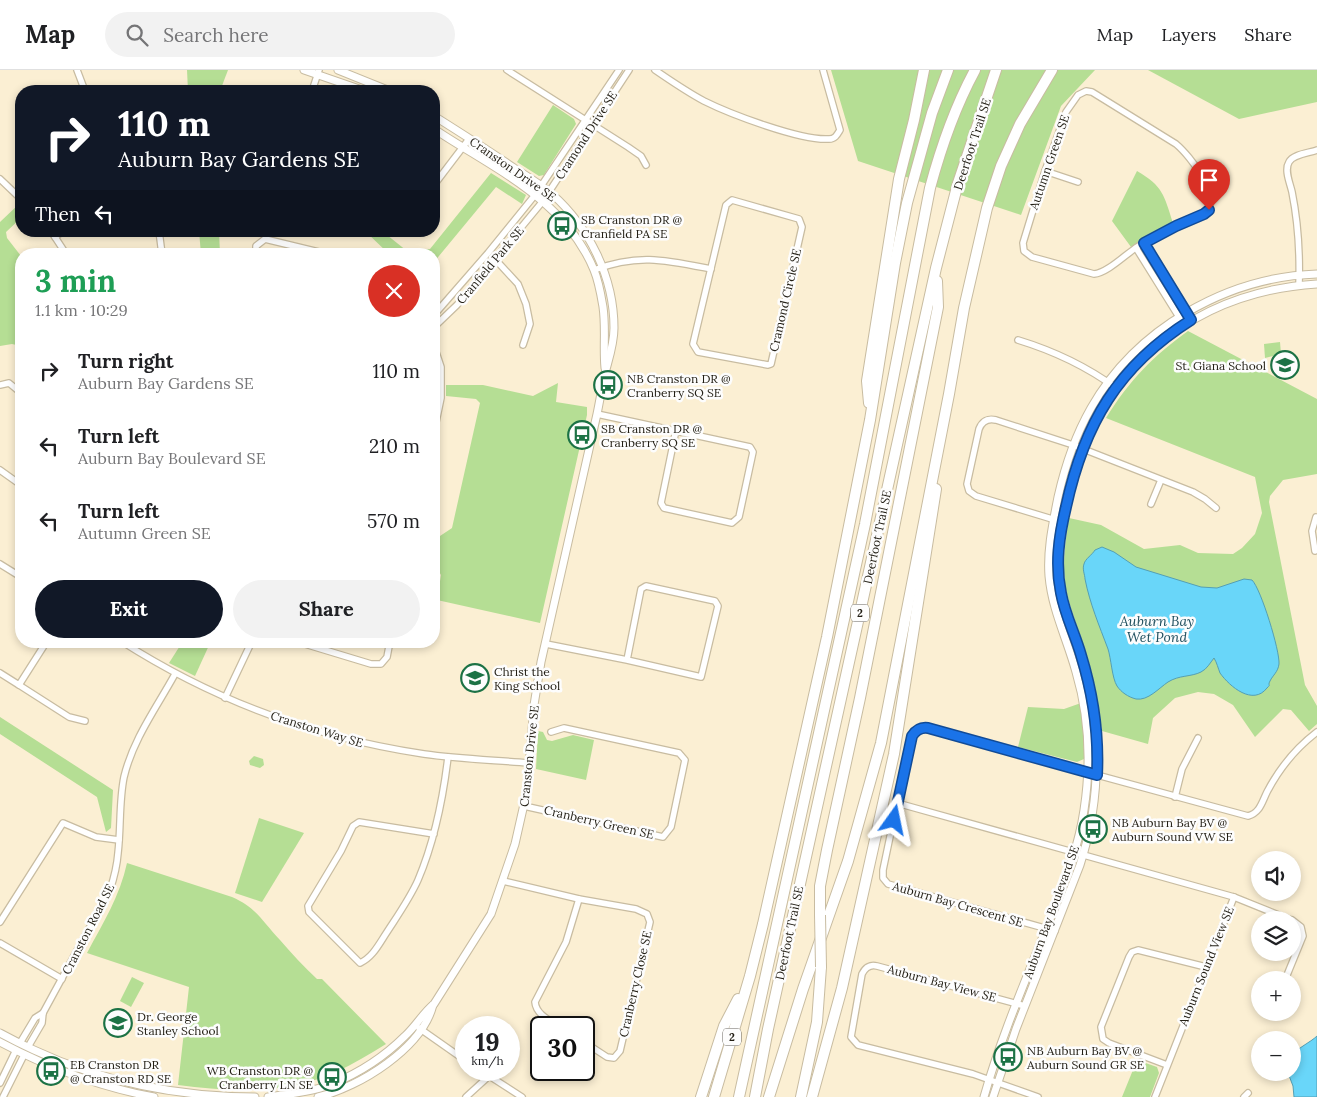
<!DOCTYPE html>
<meta charset="utf-8">
<style>
:root{--surface:#fff;--page:#f2f2f2;--text:#202124;--muted:#757577;--line:#e0e0e0;--accent:#111827}
body{margin:0;font-family:Lora,serif;background:var(--page);color:var(--text);height:100vh;display:flex;flex-direction:column;font-size:19px;white-space:nowrap}
*{box-sizing:border-box;margin:0}
p{font-size:16px;color:var(--muted)}
.icon{flex:none;width:28px;height:28px;fill:none;stroke:currentColor;stroke-width:2;stroke-linecap:round;stroke-linejoin:round}
.map{position:relative;flex:1;overflow:hidden}
.side{position:absolute;left:15px;top:178px;width:425px;height:400px;display:flex;flex-direction:column;background:var(--surface);border-radius:20px;box-shadow:0 2px 8px #0003}
.side>*{flex:none}
.banner{position:absolute;left:15px;top:15px;width:425px;height:152px;border-radius:20px;box-shadow:0 2px 8px #0003;background:#111827;color:#fff;overflow:hidden}
.buttons{position:absolute;left:1251px;top:781px;display:grid;gap:10px}
.buttons a{display:grid;place-items:center;width:50px;height:50px;border-radius:50%;background:var(--surface);box-shadow:0 2px 8px #0003;font-size:25px}
.speed{position:absolute;left:455px;top:946px;display:flex;gap:10px;font-size:25px;font-weight:700;text-align:center}
.speed>*{display:grid;place-content:center;width:65px;height:65px;border-radius:50%;background:var(--surface);box-shadow:0 2px 8px #0003;line-height:1}
.speed small{font-size:12px;font-weight:400}
.speed .limit{border:2px solid #111;border-radius:8px;background:#fff;color:#111}
.pin{position:absolute;display:grid;place-items:center;width:42px;height:42px;color:#fff;margin:-51px -21px;border-radius:50% 50% 50% 0;rotate:-45deg;box-shadow:0 0 5px #0007}
.pin .icon{rotate:45deg}
.me{position:absolute;width:55px;margin:-28px;rotate:12deg;stroke-linejoin:round;filter:drop-shadow(0 0 4px #0008)}
.turn{display:flex;align-items:center;gap:18px;height:105px;padding:0 20px;font-size:22px}
.turn .icon{width:65px;height:65px;stroke-width:2.5}
.turn b{display:block;font-size:35px;line-height:42px}
.then{display:flex;align-items:center;height:48px;padding:0 20px;background:#0003;gap:10px;font-size:19px}
.round{display:grid;place-items:center;flex:none;width:52px;height:52px;border-radius:26px;background:var(--page)}
.summary{display:flex;align-items:center;justify-content:space-between;height:85px;padding:0 20px}
h1{font-size:30px;font-weight:700;line-height:38px;color:#1e9e55}
.primary-button{display:flex;gap:10px;margin-top:auto;padding:10px 20px}
.primary-button a{flex:1;height:58px;border-radius:30px;background:var(--accent);color:#fff;font-size:20px;font-weight:700;line-height:58px;text-align:center}
.primary-button a+a{background:var(--page);color:var(--text)}
ul{padding:0;list-style:none}
li{display:flex;align-items:center;gap:15px;height:75px;padding:0 20px}
li div{flex:1}
li b{display:block;font-size:19px}
li em{font-style:normal}
header{display:flex;align-items:center;gap:30px;box-sizing:border-box;height:70px;padding:0 25px;background:var(--surface);border-bottom:1px solid var(--line)}
header strong{font-size:24px}
nav{display:flex;gap:28px;margin-inline-start:auto;font-size:18px}
.search{width:350px;height:45px;background:var(--page);display:flex;align-items:center;gap:12px;box-sizing:border-box;padding:0 18px;border-radius:28px;color:var(--muted);font-size:19px}
.map>svg:first-child{display:block}
.green{fill:#b5de94}
.water{fill:#69d6f9;stroke:#549fb4}
.lines{fill:none;stroke-linecap:round;stroke-linejoin:round}
.minor-casing{stroke:#c8bca1;stroke-width:8}
.tertiary-casing{stroke:#c8bca1;stroke-width:9}
.motorway-casing{stroke:#c8bca1;stroke-width:12}
.minor{stroke:#fff;stroke-width:5.5}
.tertiary{stroke:#fff;stroke-width:7}
.motorway{stroke:#fff;stroke-width:10}
.motorway-bridge-casing{stroke:#c8bca1;stroke-width:12;stroke-linecap:butt}
.motorway-bridge{stroke:#fff;stroke-width:10}
.route-casing{stroke:#114b97;stroke-width:12}
.route{stroke:#1a73e8;stroke-width:9}
.labels{text-anchor:middle;dominant-baseline:central;stroke-width:5;stroke-linejoin:round;paint-order:stroke}
.shield{fill:#fdfdfd;stroke:#64615a;stroke-width:1}
.shield-label{font-size:11px;font-weight:bold;fill:#221e14}
.street-label{font-size:12px;fill:#221e14;stroke:#fdfdfd}
.poi-label{font-size:12px;fill:#221e14;stroke:#fdfdfd;text-anchor:start}
.water-label{font-size:14px;font-style:italic;fill:#225160;stroke:#fdfdfd}
</style>
<header>
<strong>Map</strong>
<div class="search"><svg class="icon" aria-label="search" viewBox="0 0 24 24"><circle cx="10" cy="10" r="6"/><path d="M15 15l6 6"/></svg>Search here</div>
<nav><a>Map</a><a>Layers</a><a>Share</a></nav>
</header>
<div class="map">
<svg width="1317" height="1027" viewBox="0 0 1317 1027">
<rect width="100%" height="100%" fill="#fbefd3"/>
<g class="green">
<polygon points="187,0 228,0 220,21 188,21"/>
<polygon points="831,0 1095,0 1061,36 1021,145 858,91"/>
<polygon points="1148,0 1317,0 1317,32 1239,49"/>
<polygon points="553,35 574,49 576,54 547,100 544,105 539,106 517,92"/>
<path d="M1137 101C1163 116 1164 125 1173 153L1131 177 1112 151Z"/>
<polygon points="491,103 526,125 522,134 496,117 434,192 434,184 389,184 365,161 382,161 407,181 430,179"/>
<polygon points="19,134 21,137 21,148 6,162 7,168 21,186 21,276 12,274 0,276 0,152"/>
<polygon points="199,161 219,161 220,184 201,184"/>
<path d="M1188 261 1317 329V404L1283 410 1270 426 1269 432 1305 615 1317 636V654L1309 661 1291 640 1283 639 1255 667 1233 635 1214 624 1198 622 1175 628 1153 648 1148 674 1102 661C1098 635 1095 610 1087 586 1081 565 1072 545 1067 524 1061 499 1065 473 1069 448L1101 455 1144 479 1180 475 1198 483 1233 484 1242 478 1255 464 1262 443 1255 407 1106 348C1129 311 1153 286 1188 261Z"/>
<polygon points="1280,272 1281,284 1265,288 1264,274"/>
<polygon points="558,313 556,332 587,337 587,345 540,553 437,530 441,505 434,493 434,470 452,458 480,333 476,329 446,326 446,315 483,315 533,326"/>
<polygon points="183,571 211,571 195,606 169,593"/>
<polygon points="1081,633 1084,666 1084,689 1077,692 1018,677 1028,637 1064,639"/>
<polygon points="0,647 113,720 111,758 106,762 97,727 0,664"/>
<polygon points="538,661 543,662 547,670 552,671 573,665 594,670 586,710 536,699"/>
<polygon points="254,686 263,689 264,695 260,698 250,695 249,691"/>
<polygon points="259,748 304,763 262,832 235,823"/>
<path d="M127 793 232 827C257 838 262 851 280 870 292 884 304 897 317 909H322L386 974C370 984 353 994 336 1002 285 1025 231 1022 178 1015L189 917 87 883C103 853 120 826 127 793Z"/>
<polygon points="132,907 144,913 131,937 120,931"/>
<polygon points="1137,990 1157,997 1159,1003 1150,1027 1122,1027"/>
</g>
<g class="water">
<path d="M1102 477 1114 482 1136 497 1201 517 1217 518 1244 509 1252 510C1261 519 1280 581 1279 594 1278 602 1273 605 1270 611 1267 617 1272 613 1267 618 1253 636 1230 617 1220 603 1218 598 1217 593 1214 588 1210 593 1207 599 1201 602 1191 607 1179 605 1168 612 1159 618 1148 631 1136 629 1128 627 1121 622 1117 616 1112 608 1111 588 1108 579 1099 555 1090 534 1085 509 1085 505 1082 499 1084 494 1085 489 1092 485 1095 480Z"/>
<path d="M1317 966V1027H1294L1293 1016 1288 1003 1292 1002C1292 998 1291 991 1292 986 1294 980 1311 972 1317 966Z"/>
</g>
<g class="lines">
<defs>
<g id="minor">
<polyline points="77,0 85,21"/>
<polyline points="507,0 628,77 641,86 646,95"/>
<path d="M655 0C671 11 687 22 704 31 730 44 801 71 829 69 835 69 837 65 840 60L823 0"/>
<polyline points="312,21 319,0"/>
<path d="M1086 21 1092 22 1176 74C1189 85 1226 129 1203 145 1180 153 1158 164 1137 177 1125 185 1107 203 1094 204L1032 187 1024 181 1023 173 1045 101 1066 42 1078 25Z"/>
<polyline points="1045,101 1078,112"/>
<polyline points="0,109 21,129"/>
<polyline points="434,115 469,69"/>
<polygon points="732,130 799,149 802,157 771,294 768,295 698,282 693,274 726,135"/>
<polyline points="51,161 66,184"/>
<polyline points="159,161 162,184"/>
<polyline points="55,167 63,161"/>
<polyline points="1144,173 1191,250"/>
<polyline points="1136,178 1184,255"/>
<polyline points="256,184 256,176 265,169 327,184"/>
<polyline points="494,188 518,214 526,234 530,254 523,275"/>
<path d="M594 200C638 183 666 190 711 199"/>
<path d="M1299 215C1300 184 1298 152 1292 122 1290 113 1284 100 1289 92 1293 84 1309 83 1317 80"/>
<polyline points="434,245 488,183 535,125 619,0"/>
<polyline points="434,257 457,235 543,131 629,0"/>
<path d="M1018 270C1054 281 1086 296 1116 318"/>
<polyline points="434,276 441,297 441,328 435,357"/>
<polyline points="0,315 9,313 21,323"/>
<polyline points="597,344 750,377 753,382 739,447 732,453 664,438 661,433 676,360"/>
<polyline points="0,400 21,415"/>
<polyline points="1151,434 1161,410"/>
<path d="M1062 452 976 426 969 421 967 414 979 359C982 351 988 348 996 350L1073 375 1193 422 1205 429 1216 438"/>
<polyline points="1315,481 1312,461 1316,447"/>
<polyline points="0,494 21,507"/>
<path d="M121 571C213 630 316 668 424 684 459 689 494 690 529 693"/>
<polyline points="295,571 371,594 381,594 387,587 390,571"/>
<polyline points="546,574 627,590 701,607 718,536 715,531 646,516 641,519 627,590"/>
<polyline points="0,603 19,615 47,571"/>
<polyline points="19,615 69,647 85,651"/>
<polyline points="225,628 252,571"/>
<polyline points="1175,727 1182,699 1198,668"/>
<path d="M897 733 912 666 915 661 924 658 1248 746C1260 743 1262 732 1267 722 1279 699 1296 678 1317 662"/>
<polyline points="524,736 663,767 671,757 685,690 679,683 564,658 551,662"/>
<path d="M434 764 359 752 353 756 341 781 308 836 309 842 360 893C373 887 379 874 387 862 398 845 410 828 418 810 435 770 443 729 448 687"/>
<polyline points="503,811 579,829 636,839 647,844 650,852 620,981 614,988 607,987 584,972"/>
<polyline points="1234,827 1291,850"/>
<polyline points="0,852 63,753 96,767 119,770"/>
<polyline points="1055,861 888,814 883,808 883,800 897,733 1234,827 1155,1027"/>
<polyline points="0,873 62,909"/>
<polyline points="1285,910 1303,866 1301,857 1292,850"/>
<path d="M1025 936 877 896C870 894 865 898 862 904L851 967 858 975 973 1004 1038 1027"/>
<polyline points="419,958 466,991"/>
<path d="M562 958C551 951 536 945 535 932L566 872 579 829"/>
<polyline points="20,973 35,948 43,943"/>
<path d="M28 977 42 953 43 943 110 820C114 808 117 796 118 783 121 758 119 731 124 707 133 669 157 637 175 604"/>
<polyline points="1167,995 1109,973 1103,969 1101,957 1129,887 1132,882 1138,880 1206,897"/>
<polyline points="480,1000 522,1027"/>
<polyline points="0,1013 16,980"/>
<polyline points="3,1027 24,985"/>
<polyline points="466,1027 489,1006"/>
<polyline points="1244,1027 1248,1023"/>
</g>
<g id="tertiary">
<polyline points="304,0 365,21"/>
<polyline points="338,0 390,21"/>
<path d="M434 59C494 99 565 129 594 200 599 212 601 225 603 237 606 258 603 278 605 298"/>
<path d="M0 963C11 969 23 975 34 980 102 1012 180 1027 255 1027"/>
<path d="M0 972C49 998 100 1017 154 1027"/>
<path d="M268 1027C289 1024 312 1022 332 1014 359 1003 385 986 405 966 416 956 423 943 434 934L491 844 515 774 527 721 534 635 541 592 597 344C600 330 602 316 605 303 609 288 614 274 614 258 614 207 589 157 552 124 540 114 527 106 514 98 488 80 461 63 434 46"/>
<path d="M318 1027C360 1017 422 978 433 935"/>
<path d="M984 1027C1000 970 1024 914 1046 859 1061 820 1078 782 1084 740 1091 694 1089 646 1076 602 1067 569 1052 540 1049 506 1047 479 1053 453 1058 427 1065 396 1075 366 1091 338 1136 259 1226 207 1317 204"/>
<path d="M993 1027 1016 959 1080 795C1102 727 1101 658 1082 590 1073 556 1059 532 1058 495 1057 472 1063 450 1068 428 1095 303 1190 222 1317 214"/>
</g>
<g id="motorway">
<polyline points="869,333 867,311 899,109 914,50 924,0"/>
<polyline points="820,845 820,816 827,780 860,628 938,237 937,211"/>
<polyline points="701,1027 724,956 738,929"/>
<polyline points="714,1027 750,906 763,854 827,567 870,350 895,193 907,133 932,43 948,0"/>
<path d="M739 1027 865 454 930 118C941 77 955 37 975 0"/>
<polyline points="755,1027 768,959 936,198 958,113 996,0"/>
<polyline points="769,1027 803,919 848,791 881,673 949,324 964,238 987,138 1001,96 1020,54 1052,0"/>
<polyline points="801,1027 817,952 821,897"/>
<polyline points="812,1027 842,918 894,684 936,419"/>
</g>
</defs>
<use href="#minor" class="minor-casing"/>
<use href="#tertiary" class="tertiary-casing"/>
<use href="#motorway" class="motorway-casing"/>
<use href="#minor" class="minor"/>
<use href="#tertiary" class="tertiary"/>
<use href="#motorway" class="motorway"/>
<defs>
<polyline id="motorway-bridge" points="820,845 821,897"/>
</defs>
<use href="#motorway-bridge" class="motorway-bridge-casing"/>
<use href="#motorway-bridge" class="motorway-bridge"/>
</g>
<g class="lines">
<defs>
<path id="route" d="M894 750 912 666C916 660 921 657 928 658L1097 705C1099 664 1093 624 1081 585 1075 564 1065 545 1061 523 1055 494 1059 466 1066 437 1084 354 1118 296 1191 250L1144 173 1176 156 1204 144 1209 140"/>
</defs>
<use href="#route" class="route-casing"/>
<use href="#route" class="route"/>
</g>
<defs>
<symbol id="bus-ring" viewBox="-11 -11 22 22"><circle r="9.5" fill="#fdfdfd" stroke="#1c7245" stroke-width="1.5"/><path d="M-5-6H5V4H4V6H2V4H-2V6H-4V4H-5ZM-3.5-4V0h7V-4ZM-3.5 1.2v1.5H-2V1.2ZM2 1.2v1.5H3.5V1.2Z" fill="#1c7245"/></symbol>
<symbol id="school-ring" viewBox="-11 -11 22 22"><circle r="9.5" fill="#fdfdfd" stroke="#1c7245" stroke-width="1.5"/><path d="M0-5L7-2L0 1L-7-2ZM-4 1L0 2.5L4 1V4Q0 6-4 4Z" fill="#1c7245"/></symbol>
</defs>
<g fill-rule="evenodd">
<use href="#bus-ring" x="546" y="140" width="32" height="32"/>
<use href="#school-ring" x="1269" y="279" width="32" height="32"/>
<use href="#bus-ring" x="592" y="299" width="32" height="32"/>
<use href="#bus-ring" x="566" y="349" width="32" height="32"/>
<use href="#school-ring" x="459" y="592" width="32" height="32"/>
<use href="#bus-ring" x="1077" y="743" width="32" height="32"/>
<use href="#school-ring" x="102" y="937" width="32" height="32"/>
<use href="#bus-ring" x="992" y="971" width="32" height="32"/>
<use href="#bus-ring" x="35" y="985" width="32" height="32"/>
<use href="#bus-ring" x="316" y="991" width="32" height="32"/>
</g>
<g class="labels">
<g class="shield">
<rect x="851" y="534.5" width="18" height="17" rx="4"/>
<rect x="723" y="958.5" width="18" height="17" rx="4"/>
</g>
<g class="shield-label">
<text x="860" y="543">2</text>
<text x="732" y="967">2</text>
</g>
<g class="street-label">
<text transform="translate(586 65) rotate(-57)">Cramond Drive SE</text>
<text transform="translate(972 74) rotate(-72)">Deerfoot Trail SE</text>
<text transform="translate(1049 92) rotate(-71)">Autumn Green SE</text>
<text transform="translate(513 99) rotate(35)">Cranston Drive SE</text>
<text transform="translate(490 195) rotate(-50)">Cranfield Park SE</text>
<text transform="translate(785 230) rotate(-77)">Cramond Circle SE</text>
<text transform="translate(877 467) rotate(-78)">Deerfoot Trail SE</text>
<text transform="translate(317 659) rotate(17)">Cranston Way SE</text>
<text transform="translate(529 686) rotate(-84)">Cranston Drive SE</text>
<text transform="translate(599 752) rotate(13)">Cranberry Green SE</text>
<text transform="translate(958 834) rotate(16)">Auburn Bay Crescent SE</text>
<text transform="translate(1051 842) rotate(-70)">Auburn Bay Boulevard SE</text>
<text transform="translate(88 859) rotate(-63)">Cranston Road SE</text>
<text transform="translate(789 863) rotate(-78)">Deerfoot Trail SE</text>
<text transform="translate(1206 896) rotate(-68)">Auburn Sound View SE</text>
<text transform="translate(942 913) rotate(15)">Auburn Bay View SE</text>
<text transform="translate(635 914) rotate(-77)">Cranberry Close SE</text>
</g>
<g class="poi-label">
<text x="581" y="149">SB Cranston DR @<tspan x="581" dy="14">Cranfield PA SE</tspan></text>
<text x="1266" y="295" text-anchor="end">St. Giana School</text>
<text x="627" y="308">NB Cranston DR @<tspan x="627" dy="14">Cranberry SQ SE</tspan></text>
<text x="601" y="358">SB Cranston DR @<tspan x="601" dy="14">Cranberry SQ SE</tspan></text>
<text x="494" y="601">Christ the<tspan x="494" dy="14">King School</tspan></text>
<text x="1112" y="752">NB Auburn Bay BV @<tspan x="1112" dy="14">Auburn Sound VW SE</tspan></text>
<text x="137" y="946">Dr. George<tspan x="137" dy="14">Stanley School</tspan></text>
<text x="1027" y="980">NB Auburn Bay BV @<tspan x="1027" dy="14">Auburn Sound GR SE</tspan></text>
<text x="70" y="994">EB Cranston DR<tspan x="70" dy="14">@ Cranston RD SE</tspan></text>
<text x="313" y="1000" text-anchor="end">WB Cranston DR @<tspan x="313" dy="14">Cranberry LN SE</tspan></text>
</g>
<g class="water-label">
<text x="1157" y="551">Auburn Bay<tspan x="1157" dy="16">Wet Pond</tspan></text>
</g>
</g>
</svg>
<div class="buttons">
<a><svg class="icon" aria-label="sound" viewBox="0 0 24 24"><path d="M4 9h4l5-4v14l-5-4H4zM17 9q2 3 0 6"/></svg></a>
<a><svg class="icon" aria-label="layers" viewBox="0 0 24 24"><path d="M12 4l9 5-9 5-9-5zM3 14l9 5 9-5"/></svg></a>
<a>+</a>
<a>−</a>
</div>
<div class="speed"><div>19<small>km/h</small></div><div class="limit">30</div></div>
<div class="pin" style="left:1209px;top:140px;background:#d93025"><svg class="icon" aria-label="arrive" viewBox="0 0 24 24"><path d="M6 21V4h12l-3 4 3 4H6"/></svg></div>
<svg class="me" style="left:894px;top:750px" viewBox="-20 -20 40 40"><path d="M0-17L14 15 0 8-14 15z" fill="#1a73e8" stroke="#fff" stroke-width="4"/></svg>
<div class="banner">
<div class="turn"><svg class="icon" aria-label="right" viewBox="0 0 24 24"><path d="M7 20v-9h11M14 6l5 5-5 5"/></svg><div><b>110 m</b>Auburn Bay Gardens SE</div></div>
<div class="then">Then<svg class="icon" aria-label="left" viewBox="0 0 24 24"><path d="M17 20v-9H6M10 6l-5 5 5 5"/></svg></div>
</div>
<section class="side">
<div class="summary"><div><h1>3 min</h1><p>1.1 km · 10:29</p></div><a class="round" style="background:#d93025;color:#fff"><svg class="icon" aria-label="close" viewBox="0 0 24 24"><path d="M6 6l12 12M18 6L6 18"/></svg></a></div>
<ul>
<li><svg class="icon" aria-label="right" viewBox="0 0 24 24"><path d="M7 20v-9h11M14 6l5 5-5 5"/></svg><div><b>Turn right</b><p>Auburn Bay Gardens SE</p></div><em>110 m</em></li>
<li><svg class="icon" aria-label="left" viewBox="0 0 24 24"><path d="M17 20v-9H6M10 6l-5 5 5 5"/></svg><div><b>Turn left</b><p>Auburn Bay Boulevard SE</p></div><em>210 m</em></li>
<li><svg class="icon" aria-label="left" viewBox="0 0 24 24"><path d="M17 20v-9H6M10 6l-5 5 5 5"/></svg><div><b>Turn left</b><p>Autumn Green SE</p></div><em>570 m</em></li>
</ul>
<div class="primary-button"><a>Exit</a><a>Share</a></div>
</section>
</div>
